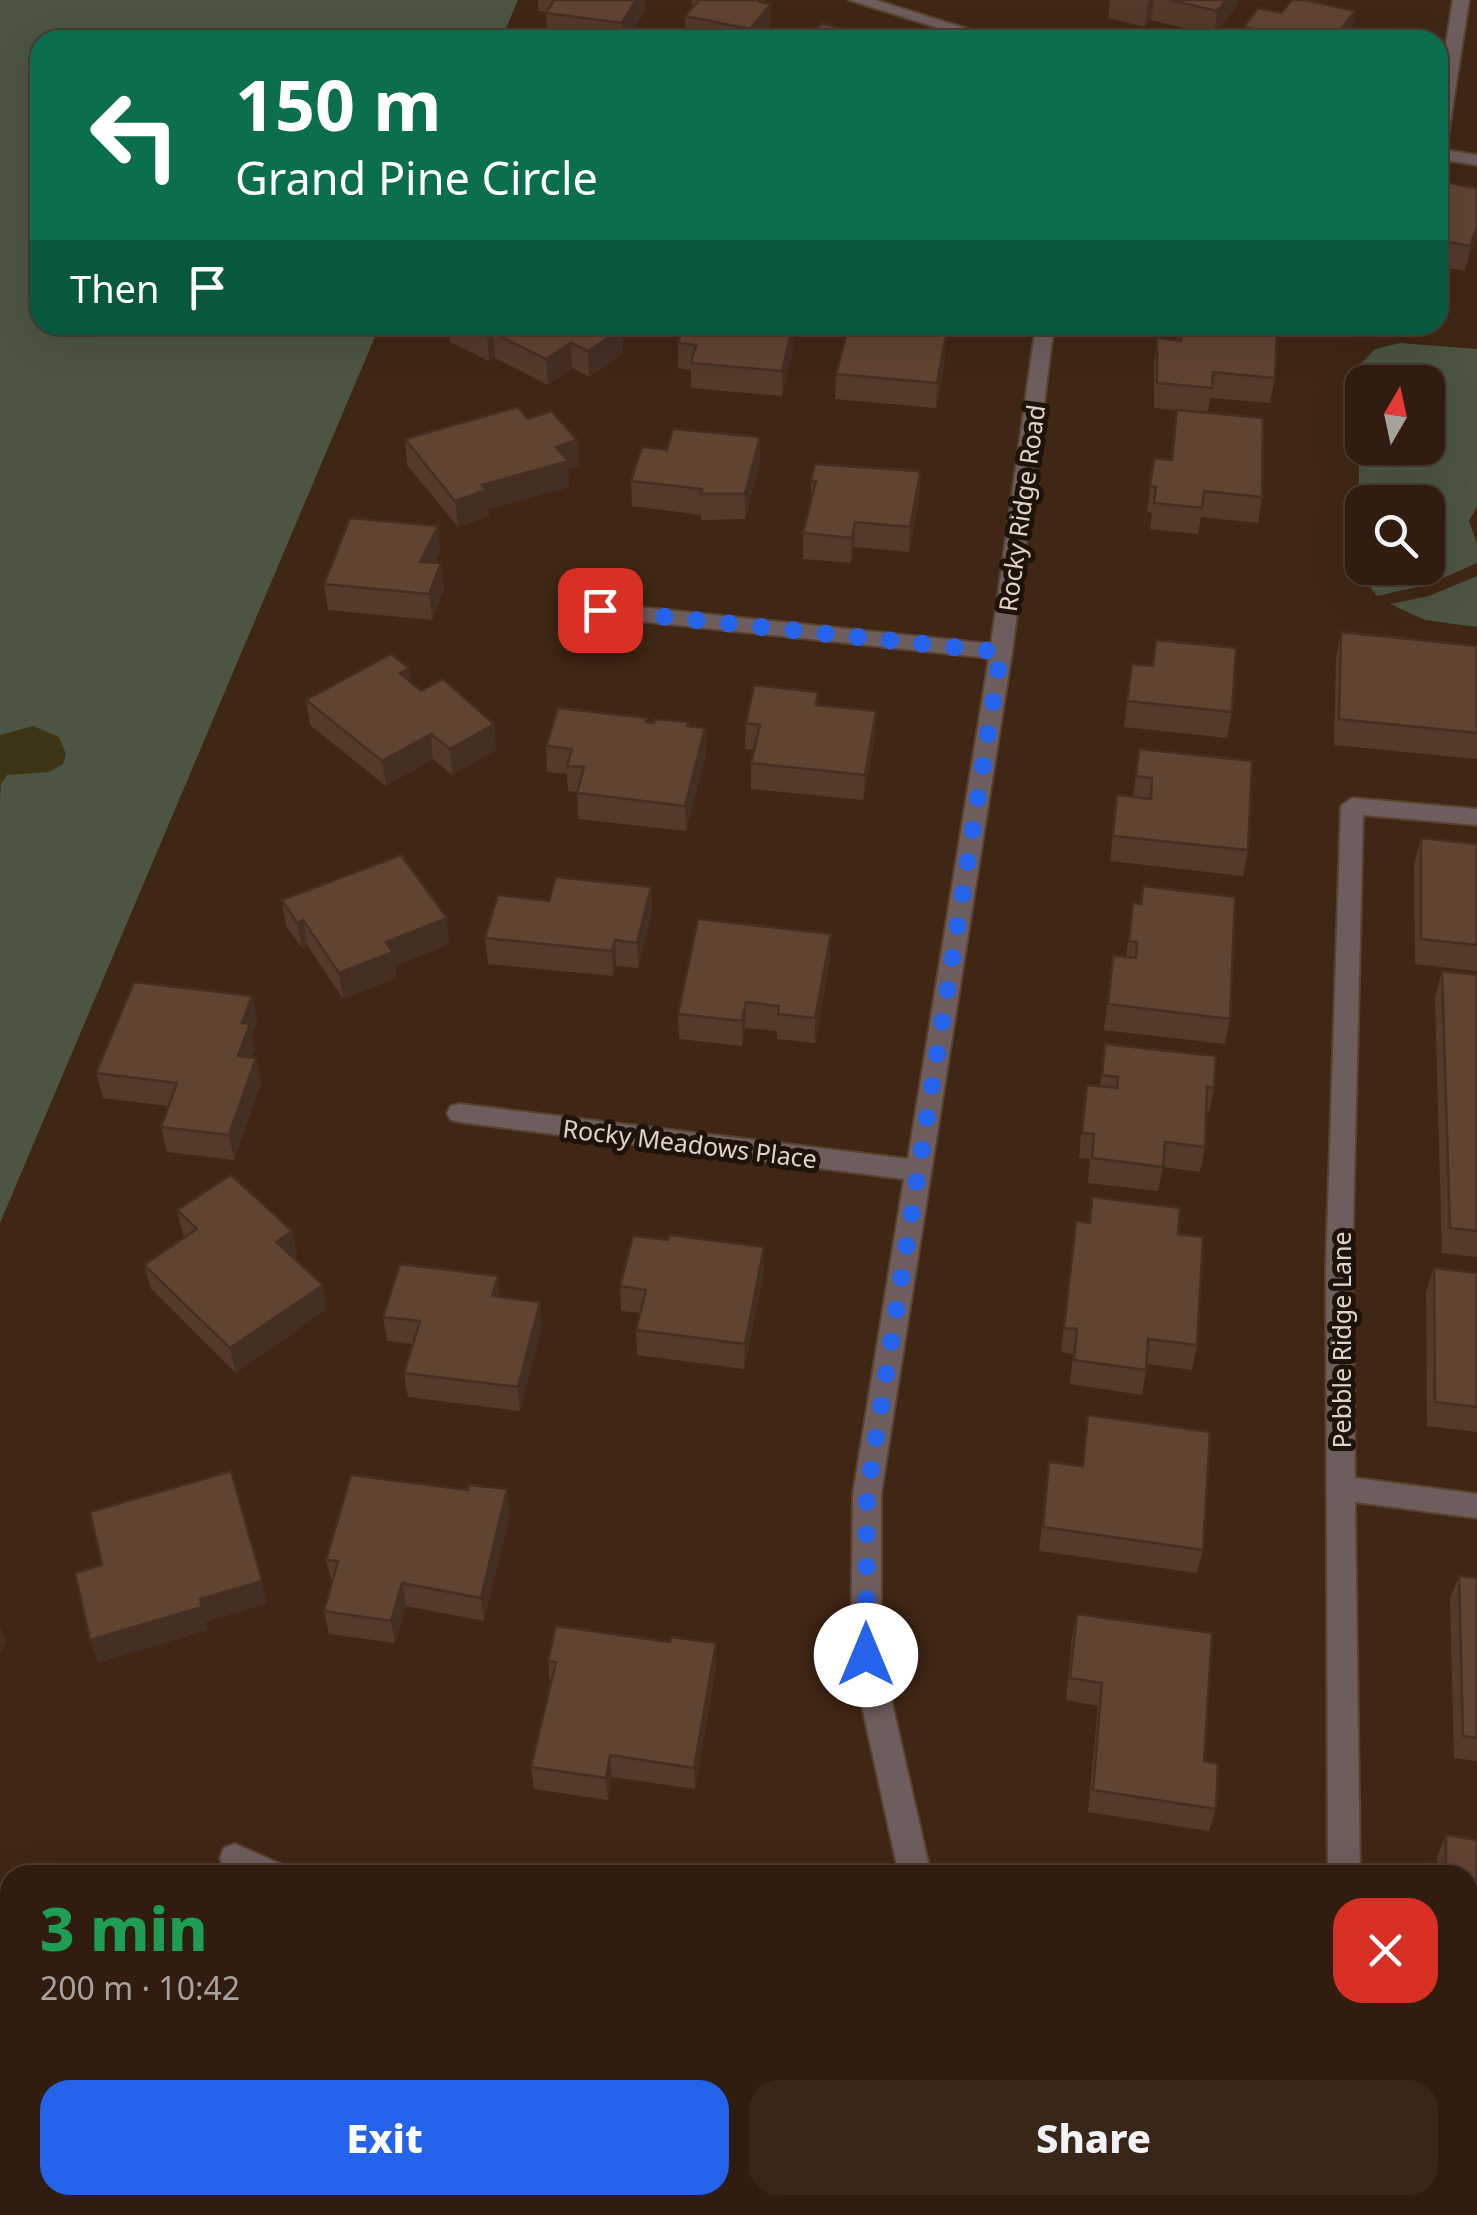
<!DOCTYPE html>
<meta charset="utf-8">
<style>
:root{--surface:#301d10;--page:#382619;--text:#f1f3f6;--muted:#a8a29f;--line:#4b3b30;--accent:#2563eb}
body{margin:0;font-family:"Noto Sans",sans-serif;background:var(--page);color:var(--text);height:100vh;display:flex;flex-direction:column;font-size:38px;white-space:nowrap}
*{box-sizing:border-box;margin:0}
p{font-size:32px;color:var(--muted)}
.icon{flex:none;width:55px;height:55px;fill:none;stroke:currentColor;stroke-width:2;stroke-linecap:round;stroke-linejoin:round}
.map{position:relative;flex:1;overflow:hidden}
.sheet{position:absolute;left:0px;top:1865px;width:1478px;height:350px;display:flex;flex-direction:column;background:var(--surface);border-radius:30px 30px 0 0;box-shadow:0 10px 40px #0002,0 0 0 2px var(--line)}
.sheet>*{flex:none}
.guide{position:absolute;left:30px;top:30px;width:1418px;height:305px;border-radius:30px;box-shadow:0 10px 40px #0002,0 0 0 2px var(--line);background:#0b6e4f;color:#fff;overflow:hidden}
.needle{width:65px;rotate:9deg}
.fabs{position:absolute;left:1345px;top:365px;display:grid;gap:20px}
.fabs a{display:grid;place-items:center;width:100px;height:100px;border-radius:20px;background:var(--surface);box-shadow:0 10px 40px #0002,0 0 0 2px var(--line);font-size:50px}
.pin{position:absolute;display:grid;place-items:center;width:85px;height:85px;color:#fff;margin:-42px;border-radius:20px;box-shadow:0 5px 15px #0006}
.me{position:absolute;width:110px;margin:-55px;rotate:0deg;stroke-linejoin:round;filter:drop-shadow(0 0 8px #0008)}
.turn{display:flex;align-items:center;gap:35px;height:210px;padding:0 40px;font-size:45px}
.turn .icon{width:130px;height:130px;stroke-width:2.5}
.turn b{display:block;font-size:70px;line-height:85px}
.then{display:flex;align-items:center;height:95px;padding:0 40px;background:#0003;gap:20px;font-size:38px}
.round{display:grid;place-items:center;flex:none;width:105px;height:105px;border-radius:30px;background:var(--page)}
.headline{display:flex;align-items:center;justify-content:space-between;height:170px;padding:0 40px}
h1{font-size:60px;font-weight:800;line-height:75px;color:#1e9e55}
.primary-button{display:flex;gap:20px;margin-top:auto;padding:20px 40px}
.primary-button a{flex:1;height:115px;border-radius:30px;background:var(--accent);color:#fff;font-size:40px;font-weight:800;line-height:115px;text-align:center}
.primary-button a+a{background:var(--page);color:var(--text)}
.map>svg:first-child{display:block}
.green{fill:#4c5541;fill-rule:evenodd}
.sand{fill:#3d3515}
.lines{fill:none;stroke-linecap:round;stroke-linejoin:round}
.minor-casing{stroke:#5a4231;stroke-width:4}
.minor{fill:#6e5d5d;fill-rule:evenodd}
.wall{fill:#533a2b}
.shaded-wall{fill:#442f23}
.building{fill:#614332;stroke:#442f23;stroke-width:2.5}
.route{stroke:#2563eb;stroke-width:18;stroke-dasharray:0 32.4}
.labels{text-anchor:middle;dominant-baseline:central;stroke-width:10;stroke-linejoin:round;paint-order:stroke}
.street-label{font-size:25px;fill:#e2d1c7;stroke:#1e130b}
</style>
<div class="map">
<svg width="1477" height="2215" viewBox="0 0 1477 2215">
<rect width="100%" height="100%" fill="#402715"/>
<g class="green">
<polygon points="0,0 518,0 501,40 40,40 40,325 380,325 0,1223"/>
<path d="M1400 343 1477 349V507L1469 521 1477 543V563L1430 584 1377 596 1365 580 1358 562 1360 365 1375 349ZM1428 382V448H1362V382ZM1362 502H1428V568H1362Z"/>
<polygon points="1477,576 1477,627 1425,620 1390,604 1429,596"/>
</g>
<polygon class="sand" points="33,726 59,737 66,754 63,764 49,772 7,775 1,784 0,800 0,735"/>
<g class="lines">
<defs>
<g id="minor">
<polygon points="849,0 875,0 1003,40 977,40"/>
<polygon points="1453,0 1469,0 1447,143 1438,148 1438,93"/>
<polygon points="1438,149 1477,155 1477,165 1438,159"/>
<polygon points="1036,325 1054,325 1012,652 881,1494 881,1655 931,1875 899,1875 851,1655 853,1494 904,1179 460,1122 451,1120 447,1113 451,1106 460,1104 908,1159 989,658 600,617 589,610 600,603 991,644"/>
<polygon points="1352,798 1477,809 1477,825 1363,815 1352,1267 1355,1478 1477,1494 1477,1518 1355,1502 1360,1875 1328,1875 1326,1267 1341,806"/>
<polygon points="235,1844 283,1865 288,1875 239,1875 224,1868 220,1858 224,1848"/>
<polygon points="1468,2147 1477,2149 1477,2183 1468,2180"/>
<polygon points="1031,2205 1065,2205 1068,2215 1034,2215"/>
</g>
</defs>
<use href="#minor" class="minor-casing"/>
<use href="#minor" class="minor"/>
</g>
<g class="wall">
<polygon points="538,0 644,0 645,11 627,40 569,40 547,37 546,12 538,11"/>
<polygon points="692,0 765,0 765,3 771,4 770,28 760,40 686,40 685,16 692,8"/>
<polygon points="1110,0 1238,0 1237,6 1214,35 1151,20 1145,27 1108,18"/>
<polygon points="1355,11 1351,35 1347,40 1242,40 1244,27 1281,13"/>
<polygon points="1477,188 1477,235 1465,271 1438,266 1438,195"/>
<polygon points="448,325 613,325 623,354 589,377 572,368 548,385 495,358 489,361 450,342"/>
<polygon points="849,325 897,325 896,331 945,360 936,408 835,399 836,374"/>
<polygon points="1177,325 1277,325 1275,378 1270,403 1210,398 1208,413 1262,497 1258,523 1201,517 1198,534 1150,529 1152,513 1147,512 1154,458 1171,460 1176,410 1154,408 1154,364 1157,338 1177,340"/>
<polygon points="678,343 794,345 782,396 691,388 691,370 678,368"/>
<polygon points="528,419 577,440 579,466 568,469 569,487 488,509 489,516 458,527 407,465 405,439"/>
<polygon points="760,437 760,462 745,519 701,520 701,515 632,506 631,481 667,450"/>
<polygon points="920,474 919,500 909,552 854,547 851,563 803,559 803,533 811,502 811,481"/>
<polygon points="438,526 440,551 435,563 444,589 432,620 328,610 324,584"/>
<polygon points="1341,632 1477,646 1477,759 1334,745 1336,658"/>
<polygon points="1156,640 1232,712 1227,738 1124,727 1132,664 1152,666"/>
<polygon points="306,700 496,750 452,775 433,759 386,786 310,725"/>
<polygon points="818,705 875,737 863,800 751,789 751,763 754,750 745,749 746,723"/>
<polygon points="647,718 647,722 705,728 706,754 686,831 578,819 577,792 568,791 567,774 547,772 546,746"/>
<polygon points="1139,749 1248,850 1243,876 1110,861 1117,795 1133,797"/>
<polygon points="1421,838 1477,844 1477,971 1415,964 1414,864"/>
<polygon points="1143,886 1230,1019 1225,1044 1104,1030 1113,956 1126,957 1133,903 1140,904"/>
<polygon points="651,887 652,913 638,968 616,966 613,976 488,964 485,938"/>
<polygon points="282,900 449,944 395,966 396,978 343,999 308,946 302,948 286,926"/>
<polygon points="830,960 815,1043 777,1039 777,1031 745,1028 742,1046 679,1039 678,1014"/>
<polygon points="1442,971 1477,975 1477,1257 1442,1253 1435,997"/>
<polygon points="252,996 257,1021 252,1034 255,1049 252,1057 261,1083 234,1160 167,1152 161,1127 168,1106 103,1098 96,1073"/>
<polygon points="1105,1044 1214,1088 1209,1113 1206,1113 1205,1147 1200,1172 1163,1167 1158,1191 1088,1183 1090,1159 1079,1158 1083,1111 1087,1085 1100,1087"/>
<polygon points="1092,1197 1178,1234 1197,1345 1192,1370 1147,1364 1142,1395 1070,1384 1073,1354 1061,1352 1076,1221 1088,1223"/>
<polygon points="177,1210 292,1231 297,1256 294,1258 327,1309 236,1373 151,1289 144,1265 185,1237 183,1235"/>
<polygon points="668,1240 764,1272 744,1369 637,1355 636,1330 640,1313 621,1311 620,1286"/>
<polygon points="1434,1268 1477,1273 1477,1432 1427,1426 1426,1292"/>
<polygon points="500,1297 542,1326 520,1411 408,1397 404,1373 413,1344 387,1341 383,1317"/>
<polygon points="1088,1415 1203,1550 1197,1573 1039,1551 1049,1462 1082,1466"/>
<polygon points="510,1513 484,1621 406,1606 395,1643 329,1634 324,1611 332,1583 326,1560"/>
<polygon points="1459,1576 1477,1578 1477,1761 1454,1758 1450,1599"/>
<polygon points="1077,1614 1204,1761 1216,1809 1209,1831 1088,1812 1098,1706 1066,1700 1072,1637"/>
<polygon points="548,1661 716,1666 695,1789 612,1777 608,1800 534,1789 531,1767 550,1684"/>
<polygon points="1446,1835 1477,1840 1477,2046 1468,2045 1468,1875 1437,1875 1437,1857"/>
<polygon points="673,2205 848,2205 851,2215 676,2215"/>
</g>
<g class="shaded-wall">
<polygon points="636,0 644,0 645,11 627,40 623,40 622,23"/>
<polygon points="762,0 765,0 765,10 771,4 770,28 760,40 750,40 750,29"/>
<polygon points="1151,0 1154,0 1151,20 1145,27 1148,3"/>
<polygon points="1226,0 1238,0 1237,6 1214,35 1217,11"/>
<polygon points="1355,11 1351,35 1347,40 1333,40"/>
<polygon points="1477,227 1477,235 1465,271 1470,246"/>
<polygon points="793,325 794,345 782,396 782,371"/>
<polygon points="622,329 623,354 589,377 588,351"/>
<polygon points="493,333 495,358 489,361 487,336"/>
<polygon points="946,335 945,360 936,408 937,383"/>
<polygon points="571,343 572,368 548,385 546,359"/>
<polygon points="760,437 760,462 745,519 745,494"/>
<polygon points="577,440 579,466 568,469 569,487 488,509 489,516 458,527 455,501 482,485 556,447"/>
<polygon points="920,474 919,500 909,552 910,527"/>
<polygon points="855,522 854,547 851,563 852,538"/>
<polygon points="438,526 440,551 423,587 420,562"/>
<polygon points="441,563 444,589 432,620 429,594"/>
<polygon points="409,668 412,694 400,673"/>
<polygon points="876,711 875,737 863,800 865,775"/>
<polygon points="494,724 496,750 452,775 450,749"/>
<polygon points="705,728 706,754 686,831 685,806"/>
<polygon points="431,734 433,759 386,786 382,761"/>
<polygon points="651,887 652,913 638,968 637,943"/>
<polygon points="447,918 449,944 395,966 396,978 343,999 339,973 386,942"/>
<polygon points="303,920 308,946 302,948 297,923"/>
<polygon points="831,934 830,960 815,1043 815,1018"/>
<polygon points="615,940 616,966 613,976 612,951"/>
<polygon points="252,996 257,1021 252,1034 255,1049 244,1081 238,1056 242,1023"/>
<polygon points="746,1002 745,1028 742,1046 742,1021"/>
<polygon points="256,1058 261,1083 234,1160 229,1135"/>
<polygon points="292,1231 297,1256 281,1267 276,1242"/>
<polygon points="764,1247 764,1272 744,1369 745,1344"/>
<polygon points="498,1276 500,1301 492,1296"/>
<polygon points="323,1285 327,1309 236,1373 230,1348"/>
<polygon points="540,1302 542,1326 520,1411 518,1387"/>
<polygon points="507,1489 510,1513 484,1621 481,1598"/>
<polygon points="262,1581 267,1604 206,1622 200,1599"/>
<polygon points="402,1583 406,1606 395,1643 391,1621"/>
<polygon points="202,1607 208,1630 98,1663 90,1640"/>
<polygon points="0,1627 6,1642 0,1655"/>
<polygon points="716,1643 716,1666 695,1789 694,1768"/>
<polygon points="610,1755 612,1777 608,1800 606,1778"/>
<polygon points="10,2081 10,2117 0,2123 0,2087"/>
<polygon points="230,2205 242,2205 239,2215 227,2215"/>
<polygon points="565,2205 571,2205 569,2215 564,2215"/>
</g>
<g class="building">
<polygon points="554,0 636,0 622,23 546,13"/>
<polygon points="697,0 762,0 760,2 771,4 750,29 685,16 699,0"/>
<polygon points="1170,0 1226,0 1217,11"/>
<polygon points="1292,0 1306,0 1355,11 1333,40 1312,35 1308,40 1298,40 1244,27 1258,8 1281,13"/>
<polygon points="823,23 881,40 803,40"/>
<polygon points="1444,182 1477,188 1477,227 1470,246 1438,240 1438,195"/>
<polygon points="464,325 613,325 622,329 588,351 571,343 546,359 493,333 487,336"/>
<polygon points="684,325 793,325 782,371 691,363 696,345 678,343"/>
<polygon points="849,325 896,325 895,331 946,335 937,383 836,374"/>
<polygon points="1181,325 1277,325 1275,378 1213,372 1212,388 1157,383 1157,338 1181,341"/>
<polygon points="518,407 528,419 551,411 577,440 556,447 568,461 482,485 487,490 455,501 405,439"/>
<polygon points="1177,410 1263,418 1262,497 1204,491 1202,508 1154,503 1156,487 1150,486 1154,458 1172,460"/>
<polygon points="673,429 760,437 745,494 701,494 702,489 631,481 642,447 667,450"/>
<polygon points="815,464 917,471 920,474 910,527 855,522 852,538 803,533 816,481 811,481"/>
<polygon points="350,518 438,526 420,562 441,563 429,594 324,584"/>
<polygon points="1341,632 1477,646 1477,733 1339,719"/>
<polygon points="1156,640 1236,648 1232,712 1127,701 1132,664 1153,666"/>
<polygon points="391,654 409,668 400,673 421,691 443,679 494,724 450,749 431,734 382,761 306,700"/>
<polygon points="754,685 818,692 816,705 876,711 865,775 751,763 760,725 746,723"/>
<polygon points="558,708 647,718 646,722 654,723 655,719 688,722 687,726 705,728 685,806 577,793 584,767 567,766 572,749 546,746"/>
<polygon points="1139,749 1252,761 1248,850 1113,836 1117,795 1151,799 1152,778 1136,776"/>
<polygon points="1421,838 1477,844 1477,945 1421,939"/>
<polygon points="401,855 447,918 386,942 393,952 339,973 303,920 297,923 282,900"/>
<polygon points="556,877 651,887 637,943 615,940 612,951 485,938 498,895 549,901"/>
<polygon points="1143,886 1235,897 1230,1019 1108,1004 1113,956 1136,958 1137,942 1129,941 1133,903 1141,904"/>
<polygon points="698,919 831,934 815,1018 778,1014 779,1006 746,1002 742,1021 678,1014"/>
<polygon points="1442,971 1477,975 1477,1231 1450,1228"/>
<polygon points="134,982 252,996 242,1023 250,1024 238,1056 256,1058 229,1135 161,1127 177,1083 96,1073"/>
<polygon points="1105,1044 1216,1056 1214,1088 1207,1087 1205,1147 1165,1142 1163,1167 1092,1158 1094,1134 1082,1133 1087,1085 1117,1088 1118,1077 1102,1075"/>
<polygon points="231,1175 292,1231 276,1242 323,1285 230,1348 144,1265 197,1229 177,1210"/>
<polygon points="1092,1197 1180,1208 1178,1234 1203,1237 1197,1345 1148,1339 1146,1370 1074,1360 1077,1329 1064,1328 1076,1221 1090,1223"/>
<polygon points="669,1235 764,1247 745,1344 636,1330 646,1290 620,1286 633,1236 668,1240"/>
<polygon points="400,1264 498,1276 492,1296 540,1302 518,1387 404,1373 420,1321 383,1317"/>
<polygon points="1434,1268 1477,1273 1477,1407 1435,1402"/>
<polygon points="1088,1415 1210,1432 1203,1550 1043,1527 1049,1462 1083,1466"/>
<polygon points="231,1471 262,1581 200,1599 202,1607 90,1640 75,1573 102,1565 90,1512"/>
<polygon points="351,1475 468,1490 469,1485 507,1489 481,1598 402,1583 391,1621 324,1611 338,1561 326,1560"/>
<polygon points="1459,1576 1477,1578 1477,1738 1463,1736"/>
<polygon points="1077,1614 1212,1633 1204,1761 1218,1764 1216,1809 1093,1790 1102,1683 1070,1678"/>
<polygon points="556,1626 670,1642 671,1637 716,1643 694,1768 610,1755 606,1778 531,1767 556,1662 548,1661"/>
<polygon points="1446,1835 1477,1840 1477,2025 1468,2024 1468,1875 1446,1875"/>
<polygon points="0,2043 10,2063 10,2081 0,2087"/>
<polygon points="48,2205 230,2205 227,2215 45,2215"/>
<polygon points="418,2205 565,2205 564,2215 416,2215"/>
<polygon points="679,2205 848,2205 851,2215 682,2215"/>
</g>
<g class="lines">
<polyline class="route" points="600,610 1001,652 867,1494 866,1655"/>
</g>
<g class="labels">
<g class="street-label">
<text transform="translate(1021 508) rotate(-82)">Rocky Ridge Road</text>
<text transform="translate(690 1143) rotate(7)">Rocky Meadows Place</text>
<text transform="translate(1341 1340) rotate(-90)">Pebble Ridge Lane</text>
</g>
</g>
</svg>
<div class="fabs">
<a><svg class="needle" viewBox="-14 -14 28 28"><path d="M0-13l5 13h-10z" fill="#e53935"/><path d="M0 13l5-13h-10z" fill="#a8a29f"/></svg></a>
<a><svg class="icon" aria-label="search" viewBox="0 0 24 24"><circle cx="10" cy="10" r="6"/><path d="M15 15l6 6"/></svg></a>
</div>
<div class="pin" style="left:600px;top:610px;background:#d93025"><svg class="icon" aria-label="arrive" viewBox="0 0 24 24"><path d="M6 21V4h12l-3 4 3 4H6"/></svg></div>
<svg class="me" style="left:866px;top:1655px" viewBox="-20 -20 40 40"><circle r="19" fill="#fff"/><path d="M0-13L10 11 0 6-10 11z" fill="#2563eb"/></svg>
<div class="guide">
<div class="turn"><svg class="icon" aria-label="left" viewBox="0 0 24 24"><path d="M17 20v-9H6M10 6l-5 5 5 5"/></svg><div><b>150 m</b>Grand Pine Circle</div></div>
<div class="then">Then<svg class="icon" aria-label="arrive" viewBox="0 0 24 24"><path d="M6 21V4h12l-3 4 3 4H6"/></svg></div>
</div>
<section class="sheet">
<div class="headline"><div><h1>3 min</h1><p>200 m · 10:42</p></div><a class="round" style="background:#d93025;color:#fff"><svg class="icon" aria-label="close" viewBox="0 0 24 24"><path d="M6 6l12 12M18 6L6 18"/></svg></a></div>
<div class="primary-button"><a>Exit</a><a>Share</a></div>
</section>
</div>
